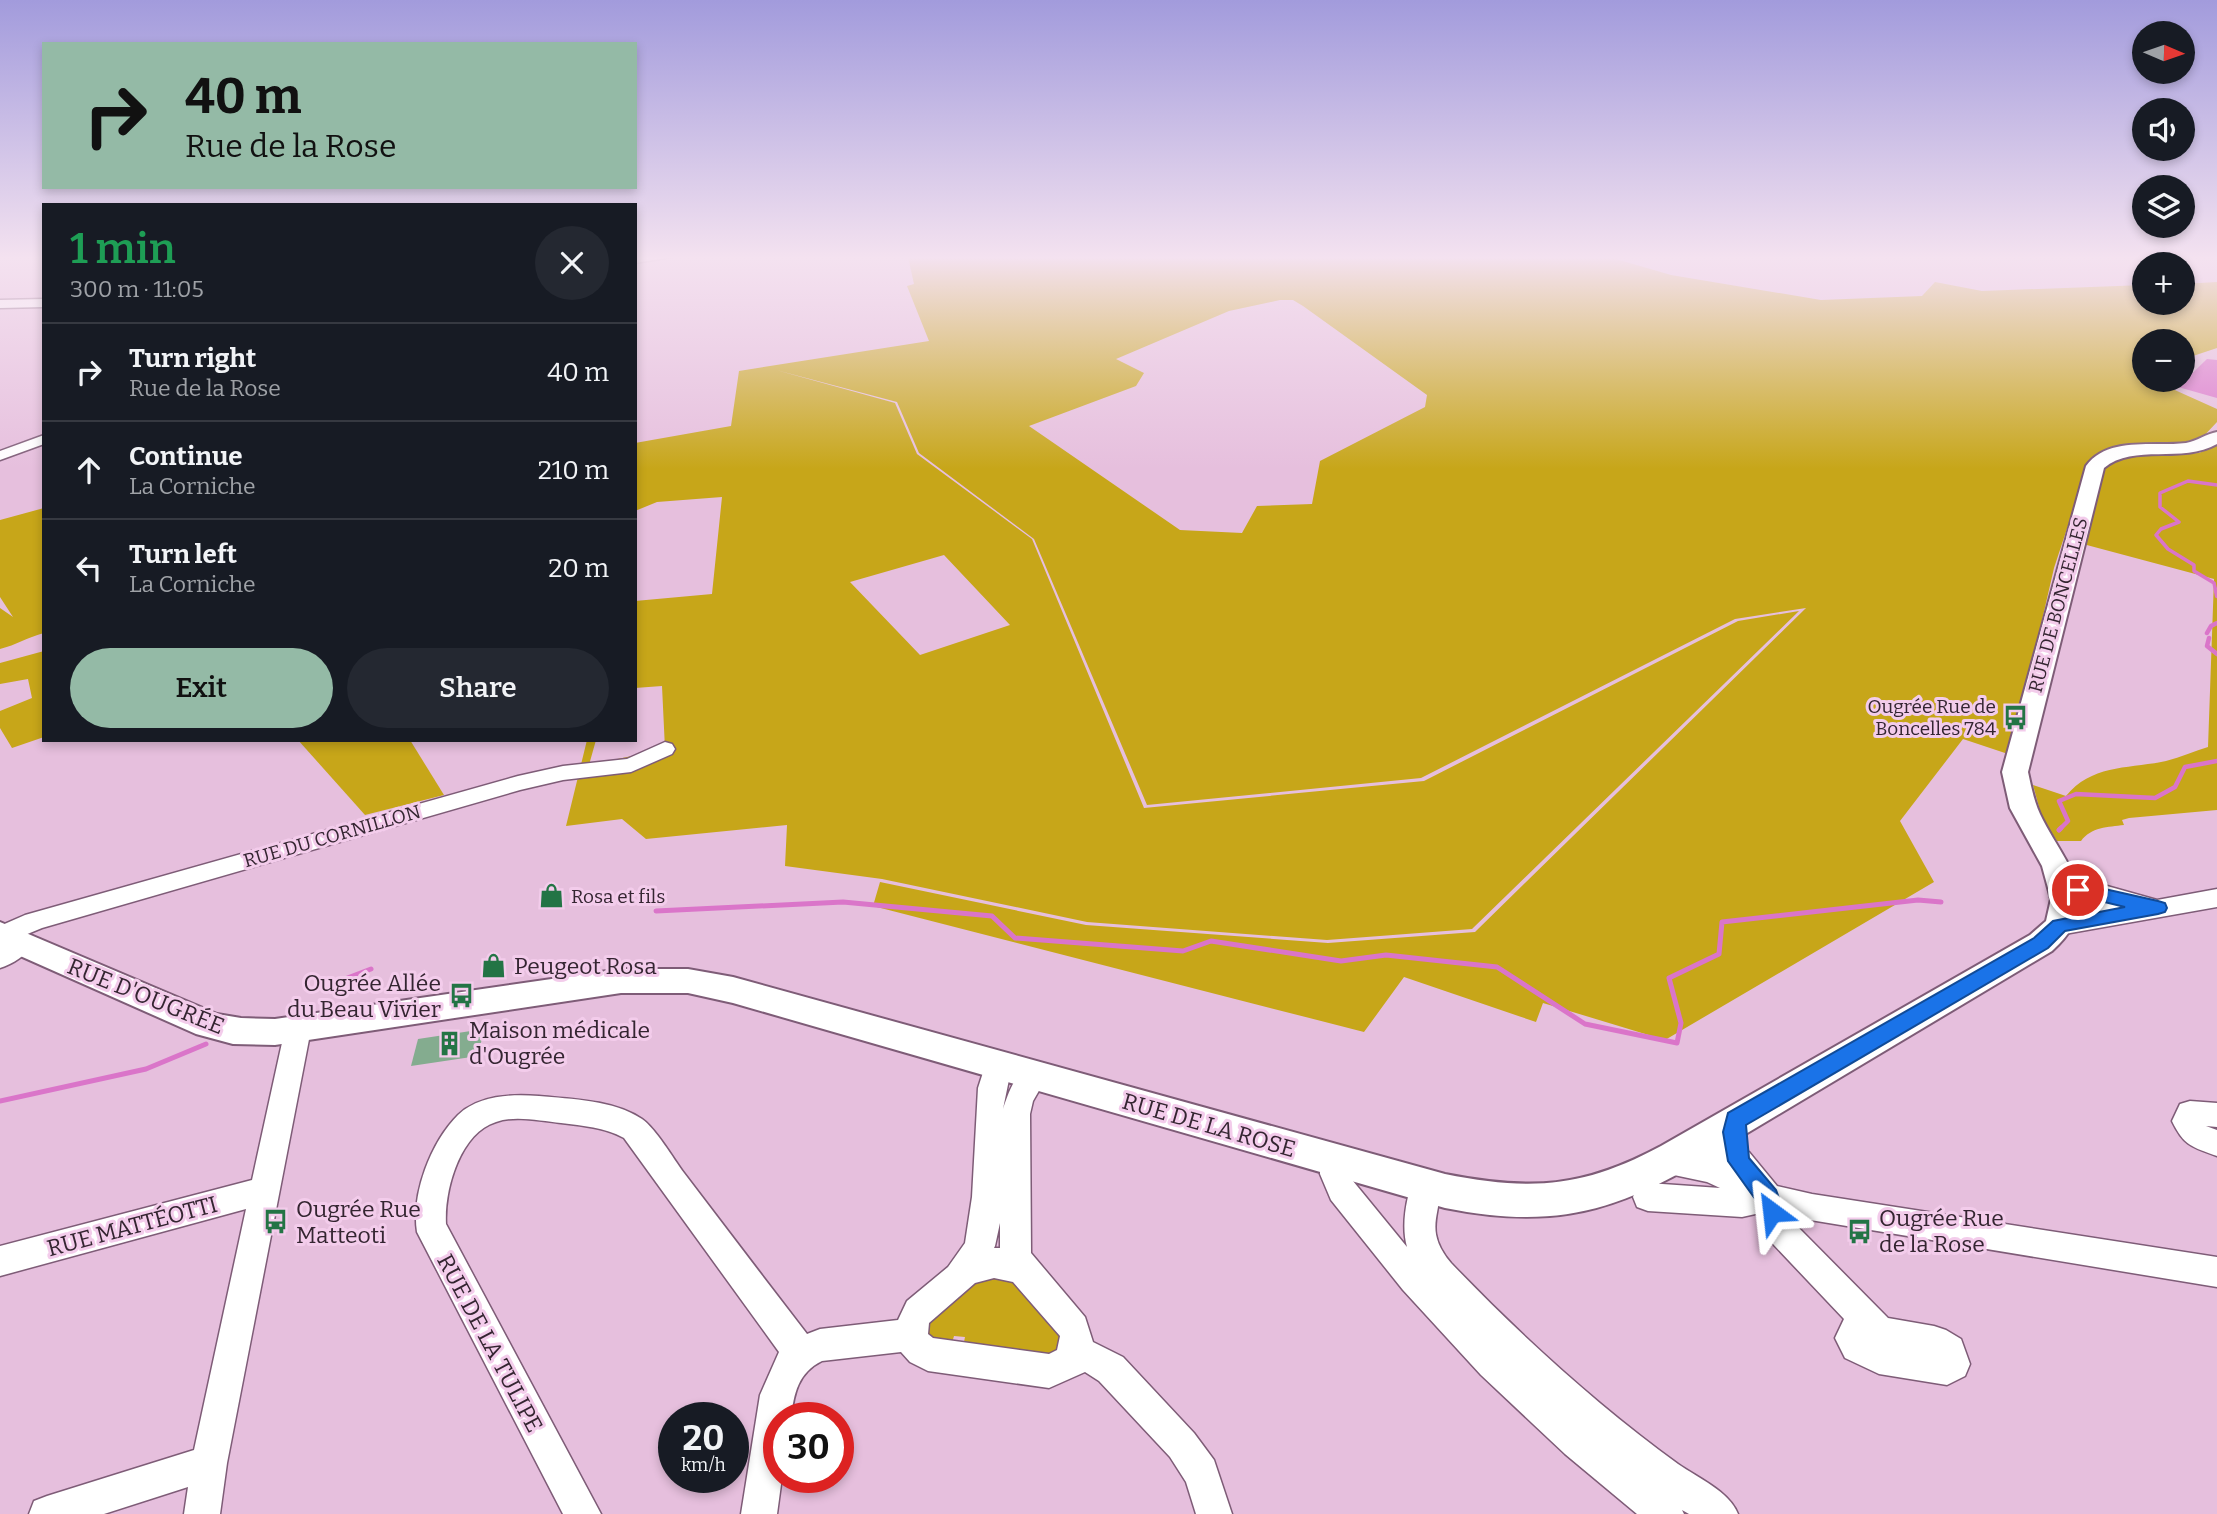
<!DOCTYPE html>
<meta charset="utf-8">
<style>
:root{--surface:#171b24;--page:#242831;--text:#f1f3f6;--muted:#9ea1a6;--line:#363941;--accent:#94baa6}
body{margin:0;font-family:Bitter,serif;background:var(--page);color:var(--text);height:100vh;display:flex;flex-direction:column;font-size:26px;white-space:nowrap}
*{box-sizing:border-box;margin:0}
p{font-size:23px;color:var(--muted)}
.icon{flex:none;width:38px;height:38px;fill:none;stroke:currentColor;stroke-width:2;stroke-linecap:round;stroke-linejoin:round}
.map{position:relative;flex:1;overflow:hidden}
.side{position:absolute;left:42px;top:203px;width:595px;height:539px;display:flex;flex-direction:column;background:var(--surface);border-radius:0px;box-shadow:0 4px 10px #0003}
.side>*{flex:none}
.banner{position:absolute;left:42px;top:42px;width:595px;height:147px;border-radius:0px;box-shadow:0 4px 10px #0003;background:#94baa6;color:#111;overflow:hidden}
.needle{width:46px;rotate:92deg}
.controls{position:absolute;left:2132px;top:21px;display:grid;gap:14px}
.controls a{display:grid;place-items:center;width:63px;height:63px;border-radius:50%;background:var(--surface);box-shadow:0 4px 10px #0003;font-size:35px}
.speed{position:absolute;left:658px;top:1402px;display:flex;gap:14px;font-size:35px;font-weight:700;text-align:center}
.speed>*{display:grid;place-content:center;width:91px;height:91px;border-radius:50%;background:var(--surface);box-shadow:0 4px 10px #0003;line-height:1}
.speed small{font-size:18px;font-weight:400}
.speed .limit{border:10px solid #d22;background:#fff;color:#111}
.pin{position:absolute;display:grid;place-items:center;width:60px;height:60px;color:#fff;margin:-30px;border:4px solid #fff;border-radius:50%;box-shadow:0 2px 7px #0007}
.me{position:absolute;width:77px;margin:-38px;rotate:330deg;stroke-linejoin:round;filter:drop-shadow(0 0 5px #0008)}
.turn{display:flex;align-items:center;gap:24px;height:147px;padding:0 28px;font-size:32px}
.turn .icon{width:91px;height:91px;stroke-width:2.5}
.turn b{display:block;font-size:49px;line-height:60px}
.round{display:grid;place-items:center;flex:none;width:74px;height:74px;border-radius:37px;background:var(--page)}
.head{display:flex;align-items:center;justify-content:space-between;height:119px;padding:0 28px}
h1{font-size:42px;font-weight:600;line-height:52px;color:#1e9e55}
.primary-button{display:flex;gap:14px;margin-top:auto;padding:14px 28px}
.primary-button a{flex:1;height:80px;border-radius:42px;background:var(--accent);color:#111;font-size:28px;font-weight:600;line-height:80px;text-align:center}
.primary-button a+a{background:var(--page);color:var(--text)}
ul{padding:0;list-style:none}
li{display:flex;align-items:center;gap:21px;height:98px;padding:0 28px;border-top:2px solid var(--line)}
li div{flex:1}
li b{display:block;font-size:26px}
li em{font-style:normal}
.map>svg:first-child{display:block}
.green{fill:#c7a619;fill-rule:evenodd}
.water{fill:#da75c9}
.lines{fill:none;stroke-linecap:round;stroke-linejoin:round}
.stream-far2{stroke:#da75c9;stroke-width:3.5}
.stream-far1{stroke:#da75c9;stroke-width:4.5}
.stream{stroke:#da75c9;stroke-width:5}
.building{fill:#84ac8f}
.minor-casing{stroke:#7e5c77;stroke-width:3}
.major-casing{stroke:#7e5c77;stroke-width:4}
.minor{fill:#fff;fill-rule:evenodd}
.major{fill:#fff;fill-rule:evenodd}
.route{fill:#1a73e8;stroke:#114b97;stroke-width:2}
.labels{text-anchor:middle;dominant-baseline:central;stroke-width:6;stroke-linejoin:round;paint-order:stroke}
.street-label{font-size:19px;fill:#342531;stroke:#f3cceb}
.poi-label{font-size:19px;fill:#342531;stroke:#f3cceb;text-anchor:end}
.near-poi-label{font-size:23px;fill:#342531;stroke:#f3cceb;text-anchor:start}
.near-street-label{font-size:23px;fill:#342531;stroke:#f3cceb}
</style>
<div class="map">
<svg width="2217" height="1514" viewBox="0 0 2217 1514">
<rect width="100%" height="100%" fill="#e6bfdd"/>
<g class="green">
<path d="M908 257H1609L1671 275 1821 300 1922 296 1935 282 1982 291 2144 285V303H2182V284L2217 282V348L2193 356 2182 363V341H2144V380H2158L2157 382 2217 409V422L2199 441 2106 452 2093 457 2088 465 2054 568 2011 755 1963 739 1900 821 1934 882 1665 1040 1543 1003 1536 1022 1404 977 1364 1032 873 906 880 882 1086 925 1328 943 1475 932 1806 608 1735 619 1421 778 1147 805 1034 539 919 453 897 402 776 370 895 403 917 454 1032 539 1144 808 1424 781 1738 621 1799 611 1472 929 1327 940 1087 922 882 879 785 866 787 825 646 839 622 819 566 826 587 740H596L589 765 665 749 662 686 635 688V601L712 594 722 497 657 502 635 511V443L731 426 739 371 929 341 907 286 914 284ZM1280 300H1293L1303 306 1427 395 1425 407 1320 461 1312 504 1257 506 1242 533 1180 530 1029 426 1136 386 1144 373 1116 359 1229 311ZM944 555 1010 625 920 655 850 582Z"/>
<path d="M2217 445V810L2129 818 2122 820 2124 825C2108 827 2091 827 2081 841H2057L2042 818 2033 785 2066 796C2092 764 2129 769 2166 761 2181 757 2195 751 2208 747L2214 579 2083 544 2104 463 2136 455 2199 453Z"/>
<path d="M44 508V633C28 637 16 645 0 649V608L13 617 0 597V520Z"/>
<polygon points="44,651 44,737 12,748 0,728 0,711 32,698 28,679 0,684 0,663"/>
<polygon points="298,740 410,740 444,795 365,815"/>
<polygon points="1012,1275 1065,1337 1057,1355 963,1347 965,1337 954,1336 951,1346 937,1343 926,1334 932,1310 971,1278"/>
</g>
<polygon class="water" points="2207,359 2217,360 2217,398 2178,387"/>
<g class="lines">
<polyline class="stream-far2" points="2216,592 2214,583 2194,571 2194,565 2168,549 2156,535 2161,529 2179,522 2160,507 2160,493 2188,481 2217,485"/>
<g class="stream-far1">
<polyline points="2216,590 2217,596"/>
<polyline points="2207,633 2211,626 2217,623"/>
<polyline points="2209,638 2207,646 2217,654"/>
<polyline points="2059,830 2068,821 2059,801 2076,794 2155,798 2175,787 2185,767 2217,761"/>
</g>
<g class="stream">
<polyline points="2059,830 2061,828"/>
<polyline points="656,911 843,902 992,916 1015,938 1183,951 1211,941 1341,961 1386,955 1497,967 1585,1024 1677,1043 1681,1023 1669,978 1719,954 1722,922 1918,900 1941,902"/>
<polyline points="324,987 371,969"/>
<polyline points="0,1101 146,1069 206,1044"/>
</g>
</g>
<polygon class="building" points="484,1029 478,1056 411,1066 418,1039"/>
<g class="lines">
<defs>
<g id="minor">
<polygon points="635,257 672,257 635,263"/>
<polygon points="44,299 44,307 0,308 0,300"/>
<polygon points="44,435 44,444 0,460 0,451"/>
<path d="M665 742 672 744 675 749 672 754 631 772 563 780 520 790 42 928 25 935 30 936 33 943C27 955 13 964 0 968V926L25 915 518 776 563 766 627 759Z"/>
<polygon points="2055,855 2107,886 2157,900 2217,889 2217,907 2059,935 2050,932 2047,926 2050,920 2083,913 2057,896 2053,890 2057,884 2063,882 2043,863 2047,857"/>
<polygon points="298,1018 307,1021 311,1029 227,1463 220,1514 184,1514 188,1487 104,1514 29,1514 34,1501 47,1496 194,1450 246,1209 0,1276 0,1246 252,1180 285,1029 289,1021"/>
<path d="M998 1054 1008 1057 1012 1065 1003 1109C1009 1090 1020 1059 1044 1067L1048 1075 1033 1101 1030 1114 1031 1253 1085 1317 1093 1342 1123 1357 1194 1433 1214 1460 1232 1514H1196L1186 1482 1170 1457 1099 1381 1085 1372 1049 1388 928 1371 910 1362 901 1352 822 1361C798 1373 794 1393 791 1418H779V1477H782L777 1514H741L760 1395 779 1352 624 1138C604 1127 583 1126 561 1123 541 1121 515 1115 496 1122 460 1133 444 1190 446 1224L601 1514H563L417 1232C411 1194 431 1142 458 1115 479 1095 511 1094 539 1096 571 1099 614 1100 642 1119 656 1129 673 1158 684 1173 725 1227 766 1281 807 1334L820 1329 898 1320 907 1301 948 1267 965 1243 972 1197 978 1088 988 1057ZM1000 1223V1248H994L995 1246ZM994 1278 1013 1282 1060 1336 1057 1350 1049 1354 933 1338 928 1334 929 1323 975 1283Z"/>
<path d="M2190 1101 2217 1103V1127L2206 1126 2217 1130V1156C2192 1147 2184 1146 2172 1121L2180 1104Z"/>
<polygon points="1700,1128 1749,1152 1777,1186 1812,1194 2217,1257 2217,1287 1792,1217 1795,1224 1888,1318 1934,1326 1946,1330 1961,1339 1970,1364 1965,1376 1947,1385 1879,1374 1845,1358 1835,1338 1844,1319 1773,1244 1760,1213 1742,1217 1648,1211 1637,1207 1633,1197 1637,1187 1648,1183 1720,1188 1707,1182 1655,1171 1650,1162 1655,1153 1665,1149 1697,1154 1690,1150 1686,1141 1690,1132"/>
<path d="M1335 1148 1345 1152 1353 1181 1407 1247C1401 1226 1406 1196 1415 1176L1425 1173 1435 1176C1450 1208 1418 1224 1451 1263 1520 1335 1597 1405 1678 1464 1698 1478 1729 1491 1738 1514H1689L1682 1510 1684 1514H1637L1565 1454 1481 1375 1403 1290 1331 1200 1320 1174V1161L1325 1152Z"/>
</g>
<path id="major" d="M2217 432V444C2182 464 2134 443 2104 468L2028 772C2031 786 2034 801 2040 814 2065 866 2108 900 2052 951L1687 1169C1602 1217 1541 1227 1445 1208L733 1003 688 993H621L275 1045 233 1044 196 1034 0 947V922L217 1014 241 1018 275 1019 621 969H688L733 977 1445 1174C1531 1191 1583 1188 1661 1146L2030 935 2046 921 2051 899 2042 866 2010 808 2002 772 2086 466C2108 436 2154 447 2186 443 2197 441 2206 434 2217 432Z"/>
</defs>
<use href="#minor" class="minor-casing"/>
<use href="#major" class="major-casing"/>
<use href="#minor" class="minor"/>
<use href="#major" class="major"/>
</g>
<linearGradient id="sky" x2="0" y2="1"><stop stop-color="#a29bdc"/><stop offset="0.55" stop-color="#f4e2f0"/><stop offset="1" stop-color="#f4e2f0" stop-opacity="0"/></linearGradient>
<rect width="2217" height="469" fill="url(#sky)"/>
<polygon class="route" points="2078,883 2158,901 2165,903 2167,908 2165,912 2158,914 2065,931 2048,948 1746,1125 1749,1158 1776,1190 1784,1212 1780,1219 1772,1222 1764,1219 1758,1203 1728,1161 1723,1132 1728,1113 2034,938 2053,921 2125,907 2071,894 2069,890 2071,885"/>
<defs>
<symbol id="bus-bare" viewBox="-9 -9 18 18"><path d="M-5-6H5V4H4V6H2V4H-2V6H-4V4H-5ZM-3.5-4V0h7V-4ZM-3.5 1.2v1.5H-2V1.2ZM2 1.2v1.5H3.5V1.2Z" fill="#237445" stroke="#f3cceb" stroke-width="2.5" paint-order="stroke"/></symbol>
<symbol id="shop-bare" viewBox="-9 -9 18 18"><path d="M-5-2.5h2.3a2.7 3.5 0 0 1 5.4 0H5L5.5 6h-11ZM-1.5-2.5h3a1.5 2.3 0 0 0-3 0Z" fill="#237445" stroke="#f3cceb" stroke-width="2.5" paint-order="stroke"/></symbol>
<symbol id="building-bare" viewBox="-9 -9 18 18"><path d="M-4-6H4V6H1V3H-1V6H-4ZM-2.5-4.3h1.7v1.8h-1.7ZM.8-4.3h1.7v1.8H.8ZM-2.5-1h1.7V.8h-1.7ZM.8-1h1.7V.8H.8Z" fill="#237445" stroke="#f3cceb" stroke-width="2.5" paint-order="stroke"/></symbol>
</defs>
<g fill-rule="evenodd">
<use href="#bus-bare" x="1998" y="700" width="35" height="35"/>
<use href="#shop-bare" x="534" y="878" width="35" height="35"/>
<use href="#shop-bare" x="476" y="948" width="35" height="35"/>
<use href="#bus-bare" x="444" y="978" width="35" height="35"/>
<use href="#building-bare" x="432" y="1026" width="35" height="35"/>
<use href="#bus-bare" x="258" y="1204" width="35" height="35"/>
<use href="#bus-bare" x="1842" y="1214" width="35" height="35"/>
</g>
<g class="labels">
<g class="street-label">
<text transform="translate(2058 605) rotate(-75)">RUE DE BONCELLES</text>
<text transform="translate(332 836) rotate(-16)">RUE DU CORNILLON</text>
</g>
<g class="poi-label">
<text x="1996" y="706">Ougrée Rue de<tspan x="1996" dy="22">Boncelles 784</tspan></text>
<text x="571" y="896" text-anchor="start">Rosa et fils</text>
</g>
<g class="near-poi-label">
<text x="514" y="966">Peugeot Rosa</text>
<text x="441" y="983" text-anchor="end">Ougrée Allée<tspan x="441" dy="26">du Beau Vivier</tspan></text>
<text x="469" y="1030">Maison médicale<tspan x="469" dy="26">d'Ougrée</tspan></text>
<text x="296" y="1209">Ougrée Rue<tspan x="296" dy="26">Matteoti</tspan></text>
<text x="1879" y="1218">Ougrée Rue<tspan x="1879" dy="26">de la Rose</tspan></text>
</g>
<g class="near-street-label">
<text transform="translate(146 996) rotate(22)">RUE D'OUGRÉE</text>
<text transform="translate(1209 1125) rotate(16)">RUE DE LA ROSE</text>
<text transform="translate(132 1226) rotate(-15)">RUE MATTÉOTTI</text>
<text transform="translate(490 1343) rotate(62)">RUE DE LA TULIPE</text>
</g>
</g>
</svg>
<div class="controls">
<a><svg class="needle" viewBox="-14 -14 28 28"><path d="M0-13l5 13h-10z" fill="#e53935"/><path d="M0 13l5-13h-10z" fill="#9ea1a6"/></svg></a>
<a><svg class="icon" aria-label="sound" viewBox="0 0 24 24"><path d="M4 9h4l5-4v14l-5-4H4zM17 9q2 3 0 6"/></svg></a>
<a><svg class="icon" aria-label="layers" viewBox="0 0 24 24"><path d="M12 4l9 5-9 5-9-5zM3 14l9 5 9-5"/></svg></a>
<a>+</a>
<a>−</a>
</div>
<div class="speed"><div>20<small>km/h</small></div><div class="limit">30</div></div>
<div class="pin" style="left:2078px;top:890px;background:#d93025"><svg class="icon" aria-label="arrive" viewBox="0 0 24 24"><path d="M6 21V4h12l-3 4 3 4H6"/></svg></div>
<svg class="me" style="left:1772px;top:1212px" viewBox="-20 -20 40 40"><path d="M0-17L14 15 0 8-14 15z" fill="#1a73e8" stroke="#fff" stroke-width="4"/></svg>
<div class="banner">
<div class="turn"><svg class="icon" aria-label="right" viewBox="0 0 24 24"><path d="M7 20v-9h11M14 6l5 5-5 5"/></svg><div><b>40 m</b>Rue de la Rose</div></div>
</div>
<section class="side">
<div class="head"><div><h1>1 min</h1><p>300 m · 11:05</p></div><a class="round"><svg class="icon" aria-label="close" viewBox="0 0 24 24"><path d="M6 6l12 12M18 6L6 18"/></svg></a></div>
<ul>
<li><svg class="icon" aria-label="right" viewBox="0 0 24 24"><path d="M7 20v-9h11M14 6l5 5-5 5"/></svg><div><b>Turn right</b><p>Rue de la Rose</p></div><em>40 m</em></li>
<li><svg class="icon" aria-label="ahead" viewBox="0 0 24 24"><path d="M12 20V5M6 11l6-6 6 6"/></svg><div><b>Continue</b><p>La Corniche</p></div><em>210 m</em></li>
<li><svg class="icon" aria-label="left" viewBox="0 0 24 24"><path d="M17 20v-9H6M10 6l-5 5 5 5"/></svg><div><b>Turn left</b><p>La Corniche</p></div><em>20 m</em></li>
</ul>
<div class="primary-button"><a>Exit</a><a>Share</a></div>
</section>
</div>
